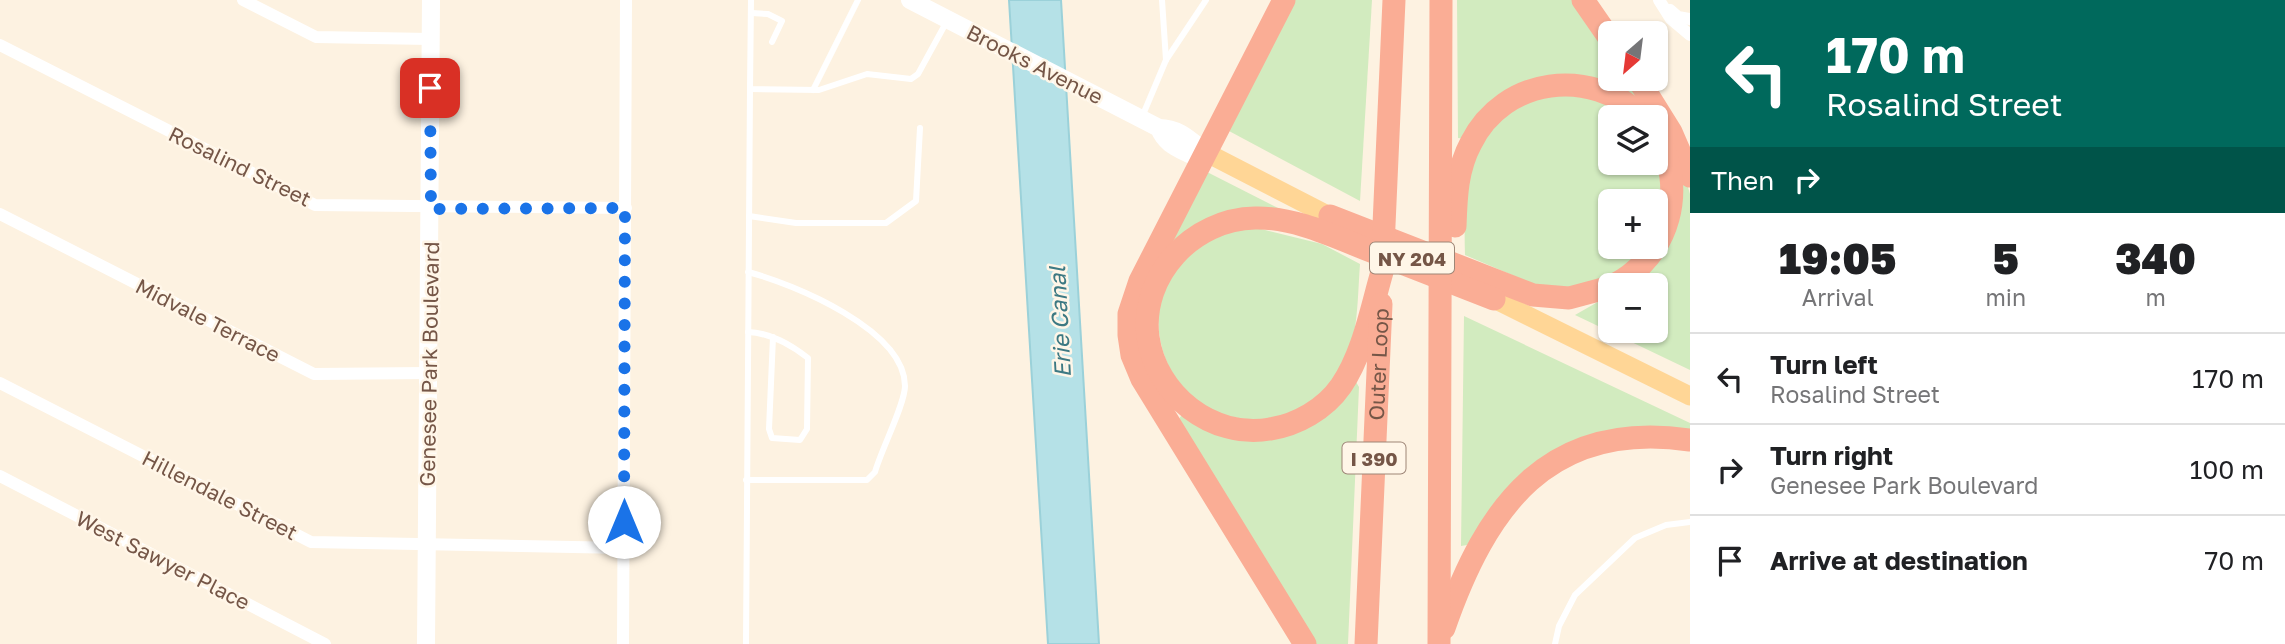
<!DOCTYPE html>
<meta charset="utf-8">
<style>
:root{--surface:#fff;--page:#f2f2f2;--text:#202124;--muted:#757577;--line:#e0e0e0}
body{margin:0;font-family:"Golos Text",sans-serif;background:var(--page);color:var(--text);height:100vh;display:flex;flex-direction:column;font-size:26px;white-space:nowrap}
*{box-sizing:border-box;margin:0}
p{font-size:23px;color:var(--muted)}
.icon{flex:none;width:38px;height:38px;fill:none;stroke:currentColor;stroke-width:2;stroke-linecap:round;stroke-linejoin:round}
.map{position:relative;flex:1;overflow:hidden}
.details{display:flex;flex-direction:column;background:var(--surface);width:595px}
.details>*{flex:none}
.banner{background:#00695c;color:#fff;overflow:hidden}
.needle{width:46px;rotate:208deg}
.fabs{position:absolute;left:1598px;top:21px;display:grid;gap:14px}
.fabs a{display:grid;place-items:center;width:70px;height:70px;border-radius:10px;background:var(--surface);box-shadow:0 2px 5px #0004;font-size:35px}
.pin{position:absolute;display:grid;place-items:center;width:60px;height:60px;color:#fff;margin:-30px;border-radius:14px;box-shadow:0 4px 10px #0006}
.me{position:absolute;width:77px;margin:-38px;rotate:0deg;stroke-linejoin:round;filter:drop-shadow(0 0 5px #0008)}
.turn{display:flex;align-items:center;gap:24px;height:147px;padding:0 21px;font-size:32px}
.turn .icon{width:91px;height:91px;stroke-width:2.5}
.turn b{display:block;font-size:49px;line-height:60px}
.then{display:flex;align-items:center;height:66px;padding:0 21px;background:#0003;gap:14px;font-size:26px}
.eta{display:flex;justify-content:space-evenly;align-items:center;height:119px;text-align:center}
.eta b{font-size:42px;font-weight:800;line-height:49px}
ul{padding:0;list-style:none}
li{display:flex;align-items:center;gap:21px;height:91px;padding:0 21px;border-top:2px solid var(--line)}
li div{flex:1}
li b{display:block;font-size:26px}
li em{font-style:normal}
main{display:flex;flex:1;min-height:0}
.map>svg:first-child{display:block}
.green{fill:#d2ebbf}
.water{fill:#b5e1e7;stroke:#9bd1d9;stroke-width:2}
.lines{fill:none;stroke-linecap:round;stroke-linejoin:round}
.lane{stroke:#fff;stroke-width:6}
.street{stroke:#fff;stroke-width:12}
.secondary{stroke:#fff;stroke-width:18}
.primary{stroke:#ffd696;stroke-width:19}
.highway{stroke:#faad95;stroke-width:23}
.route{stroke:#1a73e8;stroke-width:12;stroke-dasharray:0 21.6}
.labels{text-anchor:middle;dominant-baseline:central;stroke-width:5;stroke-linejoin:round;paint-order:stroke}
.shield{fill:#fff6e8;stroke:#9e8677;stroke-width:2}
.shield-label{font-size:19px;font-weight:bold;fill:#755647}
.street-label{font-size:21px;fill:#755647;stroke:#fff6e8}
.water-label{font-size:23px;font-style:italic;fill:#3d7983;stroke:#fff6e8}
</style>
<main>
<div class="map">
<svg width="1690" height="644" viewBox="0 0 1690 644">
<rect width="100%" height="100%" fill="#fdf2e1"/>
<g class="green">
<polygon points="1295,0 1372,0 1360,201 1229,131"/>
<polygon points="1457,0 1575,0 1610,49 1610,79 1631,79 1648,103 1572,76 1468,139 1458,138"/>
<path d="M1589 95 1632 117H1610V163H1656V149L1664 176 1656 233V201H1610V247H1647L1639 259 1587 289H1545L1465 255C1463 189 1467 127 1535 97 1549 91 1574 95 1589 95Z"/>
<polygon points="1204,172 1209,173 1288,213 1177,244 1169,237"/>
<polygon points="1680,184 1687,184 1690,194 1690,370 1575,315 1610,295 1610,331 1656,331 1656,285 1628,285"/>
<path d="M1253 227 1322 244 1360 264C1357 303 1359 349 1335 383 1329 392 1314 398 1305 405 1288 417 1277 418 1256 419 1155 422 1120 281 1211 237 1223 232 1240 231 1253 227Z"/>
<polygon points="1464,316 1690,423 1690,435 1599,438 1467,545 1461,546"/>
<polygon points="1356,382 1359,387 1348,644 1314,644 1179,419 1183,413 1235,437"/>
</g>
<polygon class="water" points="1009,0 1061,0 1099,644 1048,644"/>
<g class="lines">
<g class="lane">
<polyline points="751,0 750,89 819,90 867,74 911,79 918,74 947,21"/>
<polyline points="1162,0 1166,60"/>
<polyline points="751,13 768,14 782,21 772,42"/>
<polyline points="813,90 858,0"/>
<polyline points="1142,117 1166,60 1206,0"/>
<polyline points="749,216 796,223 886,223 916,201 920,128"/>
<path d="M748 332C771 333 790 344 808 358L807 429 800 440 772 438 769 429 773 337"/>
<path d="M746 480H867L875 472C881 450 905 404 905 386 905 330 794 284 748 272"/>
<polyline points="746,644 750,89"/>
<polyline points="1555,644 1559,626 1575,595 1635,538 1666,525 1690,522"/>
</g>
<g class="street">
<polyline points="243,0 316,37 430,39"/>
<polyline points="1659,0 1671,19 1690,35"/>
<polyline points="1670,10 1678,17 1690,19"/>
<polyline points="0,45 315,205 626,208"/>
<polyline points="0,214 314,374 428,373"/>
<polyline points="0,383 311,542 624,548"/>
<polyline points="0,476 325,644"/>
<polyline points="623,644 626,0"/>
</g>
<g class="secondary">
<path d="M910 0 1159 128C1179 128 1190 140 1205 152"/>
<path d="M1159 128C1165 143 1175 147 1189 154L1202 150"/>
<polyline points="426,644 431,0"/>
</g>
<g class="primary">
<polyline points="1205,152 1341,222"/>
<polyline points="1480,292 1690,396"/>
</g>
<g class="highway">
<polyline points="1284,0 1140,281 1129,314 1129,335 1132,355 1142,379 1305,644"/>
<polyline points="1583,0 1610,39"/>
<polyline points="1638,79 1671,132 1690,176"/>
<polyline points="1330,216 1533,295 1569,298 1610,287"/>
<path d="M1455 226C1456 196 1457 169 1471 143 1504 77 1591 66 1643 117"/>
<polyline points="1382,270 1394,0"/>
<path d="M1382 272C1371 310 1363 354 1341 386 1325 409 1297 425 1270 429 1212 439 1156 395 1148 337 1140 275 1193 219 1255 218 1293 217 1331 235 1366 249 1409 266 1452 283 1494 299"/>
<path d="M1614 285C1670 256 1688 187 1656 134"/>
<path d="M1444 628C1486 507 1548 419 1690 440"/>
<path id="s1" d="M1366 644 1381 304"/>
<polyline points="1439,644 1441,0"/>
</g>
</g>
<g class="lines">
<polyline class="route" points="430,88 431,209 625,208 624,522"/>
</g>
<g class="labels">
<g class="shield">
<rect x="1370" y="242.5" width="84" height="31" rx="5"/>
<rect x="1342.5" y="442.5" width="63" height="31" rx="5"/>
</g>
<g class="shield-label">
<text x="1412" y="258">NY 204</text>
<text x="1374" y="458">I 390</text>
</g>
<g class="street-label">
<text transform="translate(1035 64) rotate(27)">Brooks Avenue</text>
<text transform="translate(240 166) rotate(26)">Rosalind Street</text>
<text transform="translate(208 320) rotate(27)">Midvale Terrace</text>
<text transform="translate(429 364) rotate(-89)">Genesee Park Boulevard</text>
<text stroke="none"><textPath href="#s1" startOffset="280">Outer Loop</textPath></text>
<text transform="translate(220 495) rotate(27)">Hillendale Street</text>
<text transform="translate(163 560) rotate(27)">West Sawyer Place</text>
</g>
<g class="water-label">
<text transform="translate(1059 322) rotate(-93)">Erie Canal</text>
</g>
</g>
</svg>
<div class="fabs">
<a><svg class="needle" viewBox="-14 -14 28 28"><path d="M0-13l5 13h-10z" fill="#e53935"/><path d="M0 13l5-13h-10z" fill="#757577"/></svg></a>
<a><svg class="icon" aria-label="layers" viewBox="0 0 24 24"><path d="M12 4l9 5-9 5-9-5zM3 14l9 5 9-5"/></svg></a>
<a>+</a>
<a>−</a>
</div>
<div class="pin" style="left:430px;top:88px;background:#d93025"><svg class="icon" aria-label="arrive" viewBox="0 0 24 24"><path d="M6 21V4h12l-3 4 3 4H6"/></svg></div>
<svg class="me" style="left:624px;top:522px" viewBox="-20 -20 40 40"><circle r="19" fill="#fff"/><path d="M0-13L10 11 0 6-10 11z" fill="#1a73e8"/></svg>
</div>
<section class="details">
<div class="banner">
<div class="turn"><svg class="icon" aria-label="left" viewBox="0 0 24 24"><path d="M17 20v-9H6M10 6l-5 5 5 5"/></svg><div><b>170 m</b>Rosalind Street</div></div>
<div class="then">Then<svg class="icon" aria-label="right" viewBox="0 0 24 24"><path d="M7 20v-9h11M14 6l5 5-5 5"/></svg></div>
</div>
<div class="eta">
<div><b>19:05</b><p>Arrival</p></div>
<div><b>5</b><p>min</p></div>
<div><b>340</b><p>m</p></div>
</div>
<ul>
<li><svg class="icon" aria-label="left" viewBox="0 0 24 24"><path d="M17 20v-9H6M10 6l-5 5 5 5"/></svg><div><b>Turn left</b><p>Rosalind Street</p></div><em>170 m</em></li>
<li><svg class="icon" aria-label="right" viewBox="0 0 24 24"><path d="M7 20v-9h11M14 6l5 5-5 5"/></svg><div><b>Turn right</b><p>Genesee Park Boulevard</p></div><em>100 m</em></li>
<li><svg class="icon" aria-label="arrive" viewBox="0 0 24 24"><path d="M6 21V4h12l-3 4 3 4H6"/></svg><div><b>Arrive at destination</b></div><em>70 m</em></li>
</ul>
</section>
</main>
